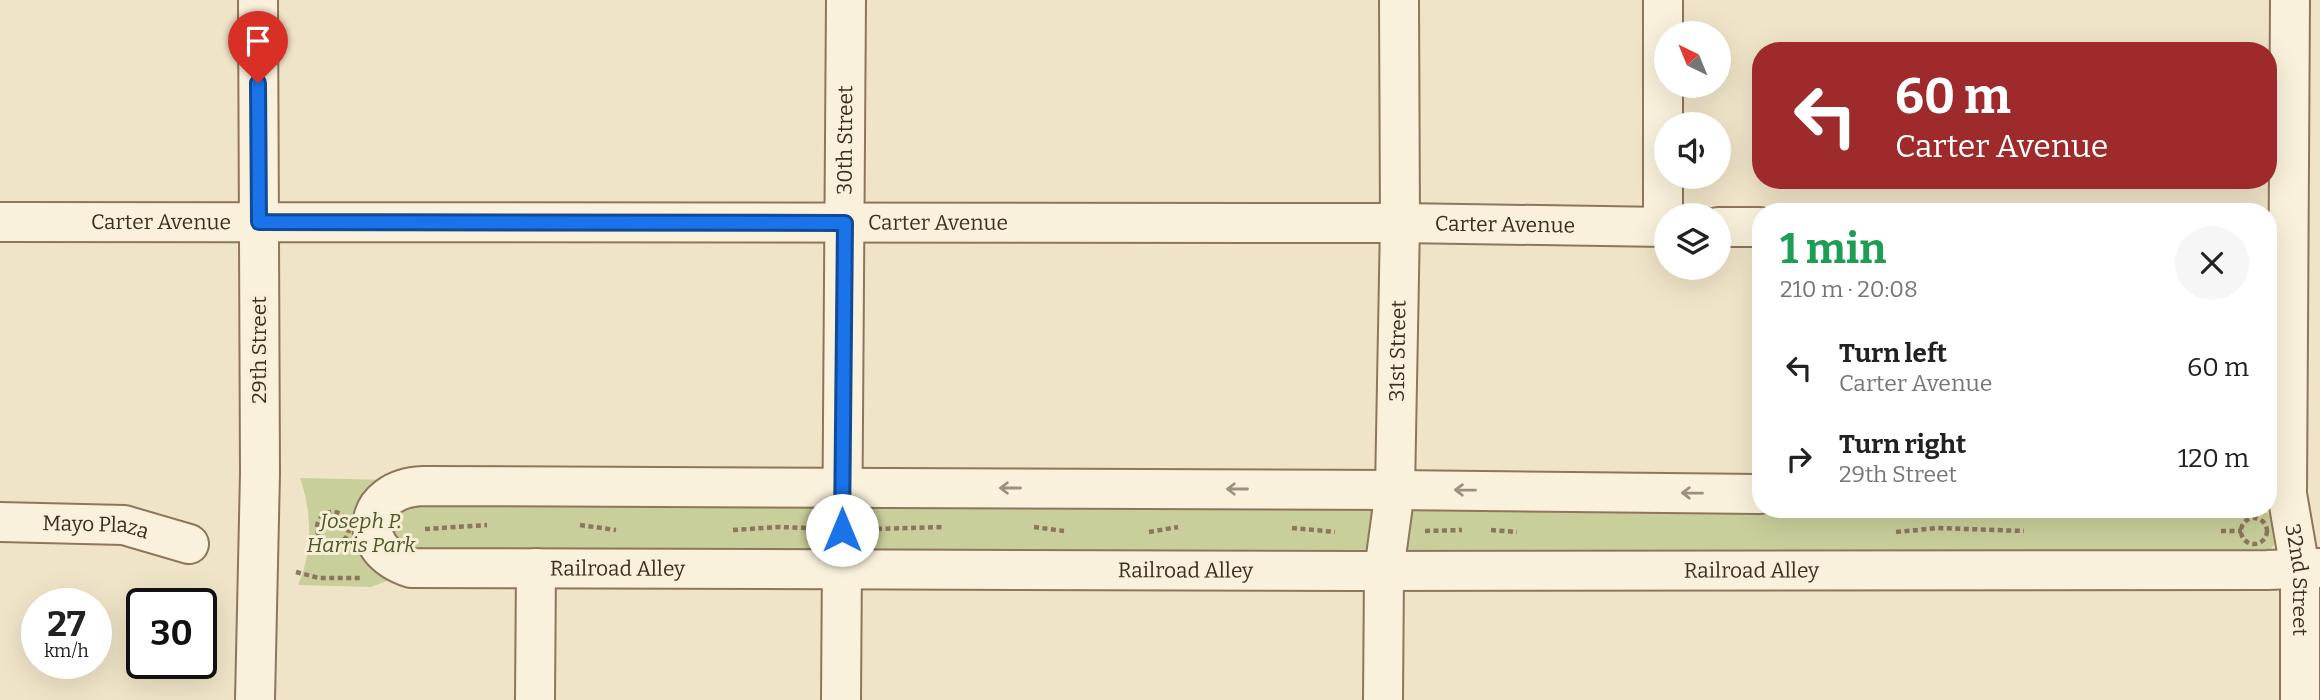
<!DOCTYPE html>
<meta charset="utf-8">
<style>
:root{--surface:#fff;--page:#f6f6f6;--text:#222;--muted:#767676}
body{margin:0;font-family:Bitter,serif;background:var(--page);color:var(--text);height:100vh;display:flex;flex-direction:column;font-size:26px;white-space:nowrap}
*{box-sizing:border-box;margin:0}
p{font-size:23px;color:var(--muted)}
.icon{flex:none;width:38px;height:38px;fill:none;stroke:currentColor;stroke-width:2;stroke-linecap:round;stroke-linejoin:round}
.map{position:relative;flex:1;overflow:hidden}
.side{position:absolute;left:1752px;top:203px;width:525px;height:315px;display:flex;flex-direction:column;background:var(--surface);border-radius:28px;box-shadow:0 7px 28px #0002}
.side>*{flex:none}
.hud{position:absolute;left:1752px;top:42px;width:525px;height:147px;border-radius:28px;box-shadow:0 7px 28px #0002;background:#9e2a2b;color:#fff;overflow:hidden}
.needle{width:46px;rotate:317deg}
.controls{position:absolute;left:1654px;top:21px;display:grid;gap:14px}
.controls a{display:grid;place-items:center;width:77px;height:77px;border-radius:50%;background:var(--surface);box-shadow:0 7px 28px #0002;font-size:35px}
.speed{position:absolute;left:21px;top:588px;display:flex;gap:14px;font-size:35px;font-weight:700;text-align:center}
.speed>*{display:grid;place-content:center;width:91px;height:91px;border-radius:50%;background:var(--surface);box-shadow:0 7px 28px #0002;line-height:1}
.speed small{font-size:18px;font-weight:400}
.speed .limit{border:4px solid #111;border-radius:10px;background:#fff;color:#111}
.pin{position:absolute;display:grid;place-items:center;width:60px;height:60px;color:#fff;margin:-72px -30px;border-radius:50% 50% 50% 0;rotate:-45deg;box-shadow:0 0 7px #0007}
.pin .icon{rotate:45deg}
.me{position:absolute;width:77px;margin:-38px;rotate:0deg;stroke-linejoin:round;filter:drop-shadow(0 0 5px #0008)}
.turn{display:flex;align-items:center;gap:24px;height:147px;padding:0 28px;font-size:32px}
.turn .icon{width:91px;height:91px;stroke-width:2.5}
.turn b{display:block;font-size:49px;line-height:60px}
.round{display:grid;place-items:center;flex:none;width:74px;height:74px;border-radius:37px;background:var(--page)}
.headline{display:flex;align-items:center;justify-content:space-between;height:119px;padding:0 28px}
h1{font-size:42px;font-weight:700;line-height:52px;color:#1e9e55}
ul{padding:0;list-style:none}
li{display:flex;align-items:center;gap:21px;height:91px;padding:0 28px}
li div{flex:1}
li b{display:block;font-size:26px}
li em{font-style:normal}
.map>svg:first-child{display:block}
.park{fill:#c9cf9b}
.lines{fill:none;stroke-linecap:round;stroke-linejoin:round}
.minor-casing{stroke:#8d765c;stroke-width:42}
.path{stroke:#8d765c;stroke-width:4.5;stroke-dasharray:5 3.5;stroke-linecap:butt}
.minor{stroke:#faf1dc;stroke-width:38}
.oneway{stroke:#9c907e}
.route-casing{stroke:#114b97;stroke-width:18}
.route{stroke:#1a73e8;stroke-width:12}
.labels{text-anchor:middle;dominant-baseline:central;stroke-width:6;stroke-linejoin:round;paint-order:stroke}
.street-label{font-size:21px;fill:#3d2e20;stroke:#f7eed8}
.park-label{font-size:21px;font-style:italic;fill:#4d5a26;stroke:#f7eed8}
</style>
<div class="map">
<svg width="2320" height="700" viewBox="0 0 2320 700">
<rect width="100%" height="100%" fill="#f0e4c8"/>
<path class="park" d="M300 478 1760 509H2260C2282 519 2282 537 2267 554L392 579 371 587 298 585C313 552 312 512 300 478Z"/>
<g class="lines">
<defs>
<g id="minor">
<polyline points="1663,0 1663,227"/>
<path id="s1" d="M2290 0 2287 494 2300 569V700"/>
<path id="s2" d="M0 222 1400 223 1666 227"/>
<polyline points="1718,227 1760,227"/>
<path id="s3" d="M1760 494 1395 490 423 486C364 488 352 549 411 568L1355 571 2267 570 2320 568"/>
<path id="s4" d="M0 522 124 525 189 544"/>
<polyline points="255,700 260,473 258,0"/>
<polyline points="535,700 536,568"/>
<path id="s5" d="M841 700 846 0"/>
<path id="s6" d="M1383 700 1384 571 1395 490 1400 223 1399 0"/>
</g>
</defs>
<use href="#minor" class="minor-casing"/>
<g class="path">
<circle cx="333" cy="528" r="16"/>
<circle cx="2254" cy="531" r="13"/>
<polyline points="580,525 616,530"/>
<polyline points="1034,527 1064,531"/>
<polyline points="1292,528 1335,532"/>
<polyline points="425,529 487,525"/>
<polyline points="877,529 942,527"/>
<polyline points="733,530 779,527 808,528"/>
<polyline points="1491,530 1517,532"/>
<polyline points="1425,531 1462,530"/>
<polyline points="2221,531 2242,531"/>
<polyline points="1149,532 1178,527"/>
<polyline points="1896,532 1938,528 2024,531"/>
<polyline points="296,572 319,578 361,578"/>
</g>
<use href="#minor" class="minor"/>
</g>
<defs><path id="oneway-shaft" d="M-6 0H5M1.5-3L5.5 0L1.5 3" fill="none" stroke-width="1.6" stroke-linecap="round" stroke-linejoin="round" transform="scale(1.75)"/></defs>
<g class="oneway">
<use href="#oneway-shaft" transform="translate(1010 488) rotate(-180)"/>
<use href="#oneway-shaft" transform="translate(1237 489) rotate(-180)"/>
<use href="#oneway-shaft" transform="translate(1465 490) rotate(-179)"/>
<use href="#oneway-shaft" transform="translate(1692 493) rotate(-179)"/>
</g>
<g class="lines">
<defs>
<polyline id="route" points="258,83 259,222 845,223 842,530"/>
</defs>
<use href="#route" class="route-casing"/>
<use href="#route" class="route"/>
</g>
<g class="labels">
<g class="street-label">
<text stroke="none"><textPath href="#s5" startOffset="560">30th Street</textPath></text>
<text stroke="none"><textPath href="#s2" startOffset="161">Carter Avenue</textPath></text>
<text stroke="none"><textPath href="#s2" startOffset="938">Carter Avenue</textPath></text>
<text stroke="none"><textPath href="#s2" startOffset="1505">Carter Avenue</textPath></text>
<text transform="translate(259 350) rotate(-90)">29th Street</text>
<text stroke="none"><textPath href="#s6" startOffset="350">31st Street</textPath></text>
<text stroke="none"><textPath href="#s4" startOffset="96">Mayo Plaza</textPath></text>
<text stroke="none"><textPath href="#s3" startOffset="1676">Railroad Alley</textPath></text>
<text stroke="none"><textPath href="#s3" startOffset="2244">Railroad Alley</textPath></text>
<text stroke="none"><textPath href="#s3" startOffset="2810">Railroad Alley</textPath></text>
<text stroke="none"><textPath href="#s1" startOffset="581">32nd Street</textPath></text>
</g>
<g class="park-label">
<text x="361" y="521">Joseph P.<tspan x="361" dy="24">Harris Park</tspan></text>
</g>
</g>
</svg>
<div class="controls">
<a><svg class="needle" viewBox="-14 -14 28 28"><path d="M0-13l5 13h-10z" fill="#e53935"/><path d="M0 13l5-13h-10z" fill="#767676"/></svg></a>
<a><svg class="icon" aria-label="sound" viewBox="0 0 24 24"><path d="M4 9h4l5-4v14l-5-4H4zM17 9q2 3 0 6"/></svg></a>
<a><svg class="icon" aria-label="layers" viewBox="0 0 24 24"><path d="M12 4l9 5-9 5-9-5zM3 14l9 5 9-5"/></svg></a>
</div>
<div class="speed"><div>27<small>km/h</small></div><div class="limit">30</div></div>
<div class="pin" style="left:258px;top:83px;background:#d93025"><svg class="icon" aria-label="arrive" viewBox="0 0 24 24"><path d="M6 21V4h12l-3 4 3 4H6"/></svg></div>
<svg class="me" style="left:842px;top:530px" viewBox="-20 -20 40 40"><circle r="19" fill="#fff"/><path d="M0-13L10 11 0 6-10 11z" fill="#1a73e8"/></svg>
<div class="hud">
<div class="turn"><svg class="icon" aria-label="left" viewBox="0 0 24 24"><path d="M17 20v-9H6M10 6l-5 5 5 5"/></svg><div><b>60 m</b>Carter Avenue</div></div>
</div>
<section class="side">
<div class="headline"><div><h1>1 min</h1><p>210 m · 20:08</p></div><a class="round"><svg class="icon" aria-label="close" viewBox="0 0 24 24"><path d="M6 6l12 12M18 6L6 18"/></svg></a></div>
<ul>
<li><svg class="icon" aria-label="left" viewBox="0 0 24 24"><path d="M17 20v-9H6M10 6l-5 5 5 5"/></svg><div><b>Turn left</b><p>Carter Avenue</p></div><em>60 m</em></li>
<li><svg class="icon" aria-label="right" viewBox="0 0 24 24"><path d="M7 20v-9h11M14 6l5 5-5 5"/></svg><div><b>Turn right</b><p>29th Street</p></div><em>120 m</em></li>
</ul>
</section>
</div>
